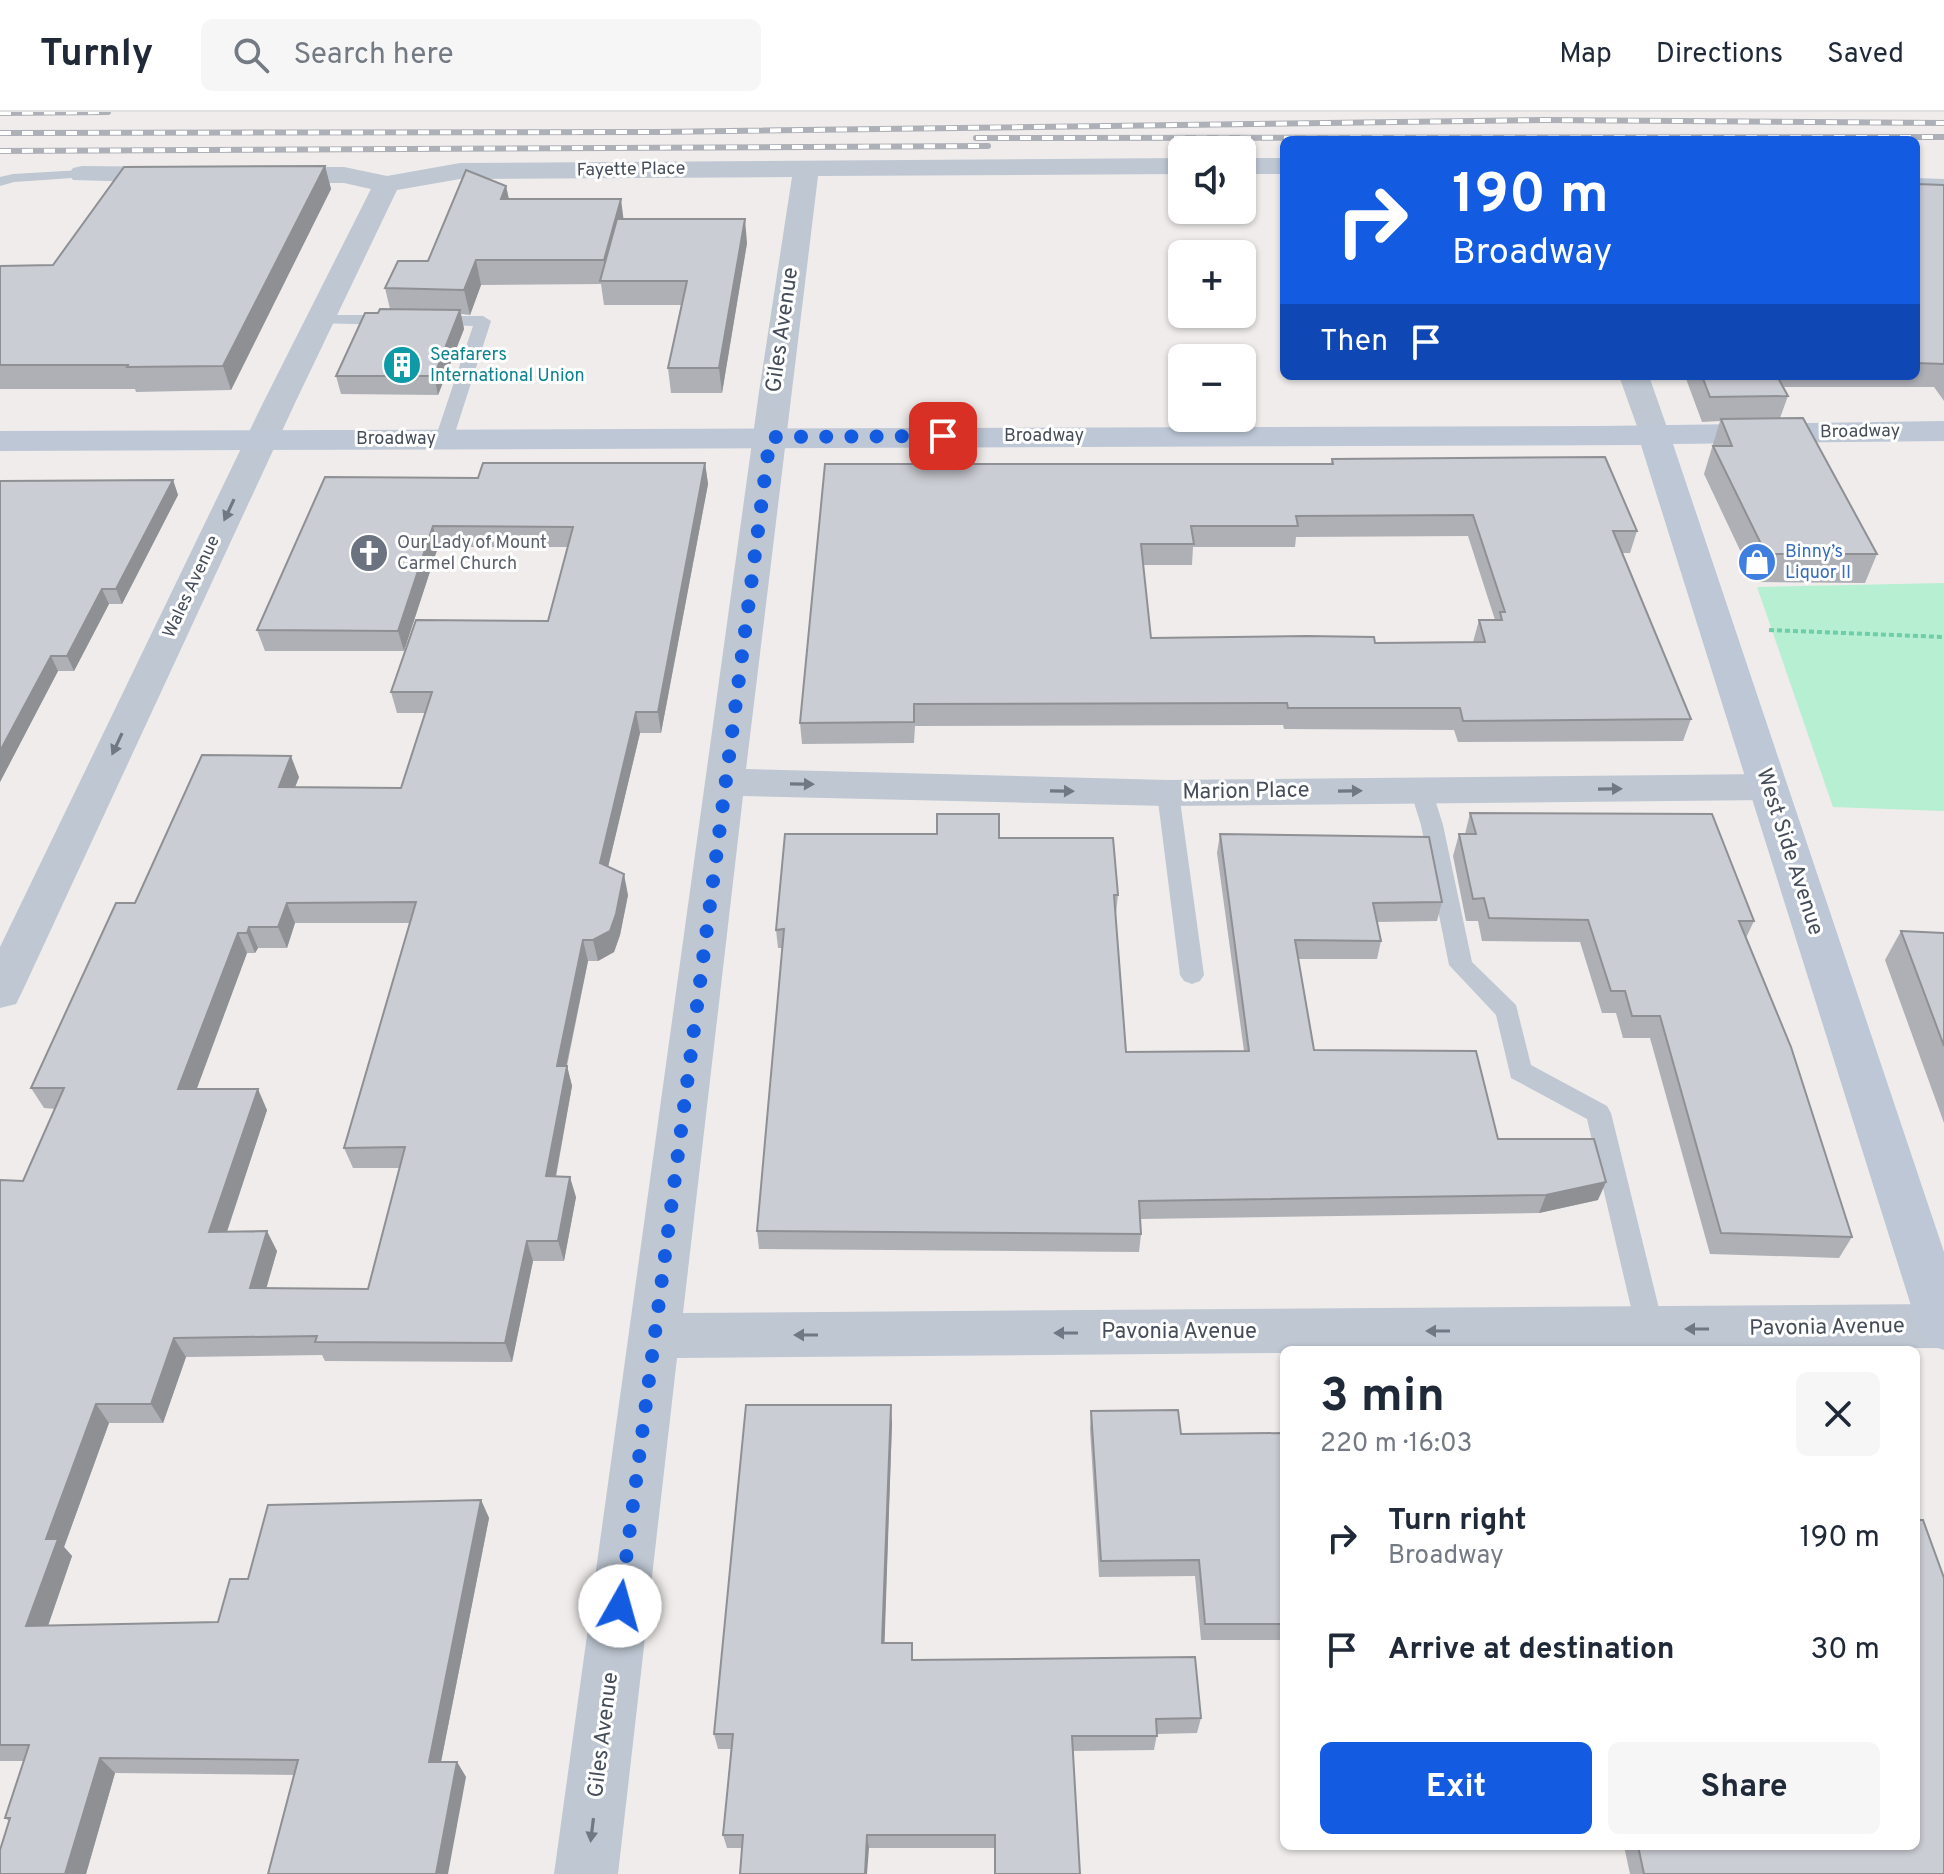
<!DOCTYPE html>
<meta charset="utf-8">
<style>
:root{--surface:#fff;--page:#f6f6f7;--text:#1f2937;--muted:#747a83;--line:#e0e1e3;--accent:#135be1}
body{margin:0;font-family:Overpass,sans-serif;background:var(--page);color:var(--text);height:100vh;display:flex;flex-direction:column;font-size:30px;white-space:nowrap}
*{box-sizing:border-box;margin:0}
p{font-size:26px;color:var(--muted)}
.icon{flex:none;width:44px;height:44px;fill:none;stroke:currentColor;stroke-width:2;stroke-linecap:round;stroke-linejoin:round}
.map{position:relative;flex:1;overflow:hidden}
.details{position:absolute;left:1280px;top:1234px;width:640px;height:504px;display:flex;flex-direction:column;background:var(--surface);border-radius:12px;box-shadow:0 2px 6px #0004}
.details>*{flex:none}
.guide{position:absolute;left:1280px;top:24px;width:640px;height:244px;border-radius:12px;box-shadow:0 2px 6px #0004;background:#135be1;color:#fff;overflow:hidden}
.fabs{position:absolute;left:1168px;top:24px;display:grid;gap:16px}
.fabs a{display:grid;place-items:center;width:88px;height:88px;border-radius:12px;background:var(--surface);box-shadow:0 2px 6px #0004;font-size:40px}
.pin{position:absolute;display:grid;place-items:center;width:68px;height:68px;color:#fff;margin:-34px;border-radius:16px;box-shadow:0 4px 12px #0006}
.me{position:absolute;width:88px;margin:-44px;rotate:7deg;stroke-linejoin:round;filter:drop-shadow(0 0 6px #0008)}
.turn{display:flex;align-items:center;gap:28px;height:168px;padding:0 40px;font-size:36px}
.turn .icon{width:104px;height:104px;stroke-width:2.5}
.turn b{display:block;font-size:56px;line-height:68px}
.then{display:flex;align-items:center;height:76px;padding:0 40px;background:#0003;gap:16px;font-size:30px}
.round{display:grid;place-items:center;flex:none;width:84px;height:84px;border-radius:12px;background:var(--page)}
.headline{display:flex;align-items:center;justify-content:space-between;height:136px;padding:0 40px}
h1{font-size:48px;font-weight:700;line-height:60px}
.cta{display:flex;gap:16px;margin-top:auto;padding:16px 40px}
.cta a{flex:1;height:92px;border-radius:12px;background:var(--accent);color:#fff;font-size:32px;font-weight:700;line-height:92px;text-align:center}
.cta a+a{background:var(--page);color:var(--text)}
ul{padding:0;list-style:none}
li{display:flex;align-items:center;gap:24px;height:112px;padding:0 40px}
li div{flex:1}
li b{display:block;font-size:30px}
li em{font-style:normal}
header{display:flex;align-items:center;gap:48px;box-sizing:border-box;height:112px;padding:0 40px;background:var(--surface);border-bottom:2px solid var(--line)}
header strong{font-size:38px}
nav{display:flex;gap:44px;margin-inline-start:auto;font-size:28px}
.search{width:560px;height:72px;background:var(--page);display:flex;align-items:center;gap:20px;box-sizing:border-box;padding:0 28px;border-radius:12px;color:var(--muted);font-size:30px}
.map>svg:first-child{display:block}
.green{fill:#b7efd2}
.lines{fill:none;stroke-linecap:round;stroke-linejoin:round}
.path{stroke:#6ecea7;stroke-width:4;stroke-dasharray:5 3;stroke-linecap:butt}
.lane{fill:#bec7d2;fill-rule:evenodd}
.street{fill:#bec7d2;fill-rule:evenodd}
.secondary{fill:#bdc7d6;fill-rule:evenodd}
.rail-casing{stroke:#adb0b7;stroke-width:6}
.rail{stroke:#fff;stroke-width:4;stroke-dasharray:11;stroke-linecap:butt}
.wall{fill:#afb0b6;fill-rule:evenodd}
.shaded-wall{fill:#8e9094}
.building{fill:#cbcdd4;stroke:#8e9094;stroke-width:2;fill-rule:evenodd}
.oneway{fill:#6f7883}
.route{stroke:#135be1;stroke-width:14;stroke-dasharray:0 25.2}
.labels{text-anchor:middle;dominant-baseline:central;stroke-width:6;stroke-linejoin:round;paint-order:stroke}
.far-street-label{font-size:18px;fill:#444d59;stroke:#fff}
.far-culture-label{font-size:18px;fill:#0d838f;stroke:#fff;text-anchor:start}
.far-worship-label{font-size:18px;fill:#5b616d;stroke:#fff;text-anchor:start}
.far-shop-label{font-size:18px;fill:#366cbe;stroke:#fff;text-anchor:start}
.street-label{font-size:22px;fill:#444d59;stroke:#fff}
</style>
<header>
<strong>Turnly</strong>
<div class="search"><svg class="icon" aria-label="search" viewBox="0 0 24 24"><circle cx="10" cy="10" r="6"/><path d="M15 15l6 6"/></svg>Search here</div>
<nav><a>Map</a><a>Directions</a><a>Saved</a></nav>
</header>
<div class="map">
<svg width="1944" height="1762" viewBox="0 0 1944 1762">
<rect width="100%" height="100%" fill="#efeceb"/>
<polygon class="green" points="1944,471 1944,699 1833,695 1757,475"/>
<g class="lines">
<polyline class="path" points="1769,518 1944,525"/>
<g class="lane">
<polygon points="82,58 87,59 87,65 14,70 0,74 0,65 13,62"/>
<polygon points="1916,66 1944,67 1944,75 1916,74"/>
<polygon points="320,203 392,203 400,208 392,213 314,211 314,205"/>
<polygon points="429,204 483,204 491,209 453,327 444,332 435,327 473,214 423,212 421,209"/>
<polygon points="1421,671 1429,673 1432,678 1443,713 1472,850 1516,893 1531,953 1607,994 1611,1001 1664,1217 1660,1226 1650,1229 1640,1226 1636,1217 1587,1007 1511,966 1496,903 1449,853 1421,713 1410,678 1413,673"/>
<polygon points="1168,674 1176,676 1179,681 1204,863 1200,869 1192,872 1184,869 1180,863 1157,681 1160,676"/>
</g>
<g class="street">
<polygon points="1182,46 1182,62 818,64 746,657 1168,668 1768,662 1782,666 1788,675 1782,684 1768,688 1168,694 743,684 683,1201 1944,1192 1944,1236 1284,1238 1284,1241 677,1246 618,1762 554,1762 759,280 792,65 460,67 397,78 295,291 22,880 16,892 0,896 0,835 263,291 371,77 344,71 267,71 258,69 254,63 258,57 267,55 344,55 387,64 460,51"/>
<rect x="1242" y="46" width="42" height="16"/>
<polygon points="82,54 178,55 187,57 191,63 187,69 178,71 73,68 69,62 73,56"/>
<polygon points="1619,264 1649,264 1670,324 1665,331 1654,334 1643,331"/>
</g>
<polygon class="secondary" points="1944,309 1944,329 1673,332 1944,1140 1944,1238 1926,1232 1918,1216 1641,333 0,339 0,319 1599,314"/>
<defs>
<g id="rail">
<polyline points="0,1 108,0"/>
<polyline points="0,21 659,20 1545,8 1944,11"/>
<polyline points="976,26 1944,25"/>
<polyline points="0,39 988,34"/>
</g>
</defs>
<use href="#rail" class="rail-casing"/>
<use href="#rail" class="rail"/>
</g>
<g class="wall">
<polygon points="325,54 331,77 231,278 136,280 135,277 0,277 0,154 53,153"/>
<polygon points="1916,72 1944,73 1944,289 1934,275 1783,275 1788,284 1780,306 1877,442 1865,471 1755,470 1704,362 1720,309 1702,310 1685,264 1916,264"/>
<polygon points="506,74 509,87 747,131 722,281 671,281 668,256 681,193 604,193 601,172 481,173 470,203 461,202 464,217 438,283 341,282 336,264 378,201 390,197 385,176 428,149"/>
<path d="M1332 347 1637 419 1630 441H1622L1691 607 1683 629 1458 630 1454 618 1284 617 1283 613 915 614 914 631 802 632 800 611 825 352H1331ZM1468 424 1495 508H1479L1473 530 1375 531 1151 526 1143 453H1192L1193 435H1295L1296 425Z"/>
<path d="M705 351 708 372 661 621H640L608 755 628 783 620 823 614 840 598 849H588L567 954 572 974 556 1065 576 1085 564 1149H533L512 1250 325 1249 322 1243 186 1245 163 1311H109L64 1435 72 1444 48 1514 218 1510 248 1467 481 1388 489 1406 441 1650H457L466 1665 115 1661 86 1762H0L9 1709 5 1706 24 1649H0V1068L23 1069 55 997 44 996 31 976 135 791 299 665 295 675 401 676 425 601H397L391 580 548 509 568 435H438L404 539H265L257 518 478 366ZM295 811H410L344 1036 353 1056H400L368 1177 266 1176 277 1139 227 1120 267 998 196 977 247 841H255L258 836H287Z"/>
<polygon points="173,368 178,383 122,492 109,492 74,559 58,559 0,670 0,369"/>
<polygon points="1470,701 1754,809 1746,826 1852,1125 1839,1146 1710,1142 1650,926 1623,926 1616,901 1602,901 1580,830 1482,829 1478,809 1466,809 1453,744 1459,722 1465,722"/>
<polygon points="1220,722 1442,790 1437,809 1377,810 1381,829 1377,847 1298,847 1314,938 1498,1027 1598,1088 1539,1101 1140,1107 1141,1122 1139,1140 759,1137 757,1119 782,836 778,836 776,818 999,726 1118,783 1116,802 1115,802 1126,940 1244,939 1217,741"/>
<polygon points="1901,819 1944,821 1944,1011 1885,848"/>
<polygon points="1091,1299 1181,1322 1284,1321 1284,1528 1201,1528 1195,1464 1099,1465 1090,1317"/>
<polygon points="892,1311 884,1531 913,1548 1201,1606 1197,1621 1157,1622 1154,1638 1073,1639 1080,1762 995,1762 994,1736 727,1736 723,1723 731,1637 718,1637 714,1622"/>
<polygon points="1624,1734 1916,1734 1944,1762 1630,1762"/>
</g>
<g class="shaded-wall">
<polygon points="325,54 331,77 231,278 223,254"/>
<polygon points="506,74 511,98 501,87"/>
<polygon points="621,87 624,111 607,169 604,148"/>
<polygon points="745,107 747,131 722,281 719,256"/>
<polygon points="476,148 481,173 470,203 464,178"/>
<polygon points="460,198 464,217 438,283 434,264"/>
<polygon points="705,351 708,372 661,621 658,600"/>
<polygon points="173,368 178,383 122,492 116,477"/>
<polygon points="433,414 438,435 404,539 398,519"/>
<polygon points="102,477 109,492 74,559 67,544"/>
<polygon points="51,544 58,559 0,670 0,639"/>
<polygon points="636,600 640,621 604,772 600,751"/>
<polygon points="291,644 299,665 287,696 279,675"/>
<polygon points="624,762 628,783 620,823 614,840 598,849 593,828"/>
<polygon points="287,791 295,811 287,836 278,815"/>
<polygon points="249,815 258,836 255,841 247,821"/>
<polygon points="238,821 247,841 189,998 178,977"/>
<polygon points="583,828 588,849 562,974 557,954"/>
<polygon points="567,954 572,974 552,1084 546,1064"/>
<polygon points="258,977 267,998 220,1140 209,1120"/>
<polygon points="570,1065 576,1085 564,1149 558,1129"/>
<polygon points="1606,1070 1598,1088 1539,1101 1546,1083"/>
<polygon points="267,1119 277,1139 261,1195 250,1176"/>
<polygon points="527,1129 533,1149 512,1250 505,1231"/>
<polygon points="174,1226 186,1245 163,1311 151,1292"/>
<polygon points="96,1292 109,1311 64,1435 72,1444 42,1531 26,1514 46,1427"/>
<polygon points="891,1293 892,1311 884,1547 882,1531"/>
<polygon points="481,1388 489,1406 438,1665 429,1650"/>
<polygon points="100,1646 115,1661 86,1762 65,1762"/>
<polygon points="457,1650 466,1665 448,1762 436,1762"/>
<polygon points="867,1723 869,1736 867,1762 865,1762"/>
</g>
<g class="building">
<polygon points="325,54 223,254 127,255 128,253 0,253 0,154 53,153 124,55"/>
<polygon points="466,58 506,74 501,87 621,87 604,148 476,148 464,178 385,176 398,149 428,149"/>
<polygon points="1916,72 1944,73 1944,252 1916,251"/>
<polygon points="617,107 745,107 719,256 668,256 687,169 600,169"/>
<polygon points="380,197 460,198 434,264 336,264 365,201 378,201"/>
<polygon points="1702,264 1777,264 1788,284 1710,285"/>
<polygon points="1803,306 1877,442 1766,442 1713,334 1732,334 1721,307"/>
<path d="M1605 345 1637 419H1613L1691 607 1463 609 1460 596H1288L1287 591 914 592V610L800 611 825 352H1333L1332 347ZM1473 403 1505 500H1500L1502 508H1479L1485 530 1375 531 1374 525 1307 524 1151 526 1141 432H1194L1191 414H1298L1296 404Z"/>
<path d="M483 351H705L658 600H636L600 751 624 762 616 802 610 819 593 828H583L557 954H567L546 1064 570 1065 558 1129H527L505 1231 315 1230 317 1224 174 1226 151 1292H96L46 1427H58L26 1514 218 1510 230 1467H248L268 1393 481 1388 429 1650H457L436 1762H268L298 1648 100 1646 65 1762H0V1738L10 1706H5L29 1633H0V1068L23 1069 64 976H31L116 791H135L202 643 291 644 279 675 401 676 432 580H391L416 508 548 509 573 415 433 414 398 519 257 518 325 365 478 366ZM416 790 344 1036 405 1035 368 1177 250 1176 267 1119 209 1120 258 977H178L238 821H247L249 815H278L287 791Z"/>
<polygon points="173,368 116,477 102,477 67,544 51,544 0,639 0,369"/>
<polygon points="1470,701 1712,702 1754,809 1739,809 1791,935 1852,1125 1721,1121 1660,904 1632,904 1625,879 1611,879 1588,808 1489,806 1484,786 1473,787 1459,722 1476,722"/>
<polygon points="937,702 999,702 999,726 1113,726 1118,783 1114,783 1126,940 1249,939 1220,722 1429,725 1442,790 1373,791 1381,829 1295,828 1314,938 1476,939 1498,1027 1594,1027 1606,1070 1546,1083 1139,1089 1141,1122 757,1119 784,817 776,818 785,722 937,722"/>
<polygon points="1901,819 1944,821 1944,934"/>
<polygon points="746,1293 891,1293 882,1531 912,1531 912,1548 1195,1545 1201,1606 1156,1607 1157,1624 1072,1624 1080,1762 995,1762 995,1723 867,1723 865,1762 740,1762 743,1723 723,1723 733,1622 714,1622"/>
<polygon points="1178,1298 1181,1322 1284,1321 1284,1512 1205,1512 1199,1448 1101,1449 1091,1299"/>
<polygon points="1916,1408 1923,1408 1944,1466 1944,1762 1644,1762 1638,1734 1916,1734"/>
</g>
<defs><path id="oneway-solid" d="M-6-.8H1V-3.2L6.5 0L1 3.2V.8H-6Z" transform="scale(2)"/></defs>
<g class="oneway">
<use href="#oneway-solid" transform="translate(229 398) rotate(115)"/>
<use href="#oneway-solid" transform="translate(117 632) rotate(115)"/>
<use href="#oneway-solid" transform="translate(802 672) rotate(1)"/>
<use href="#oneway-solid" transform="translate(1610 677) rotate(-1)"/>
<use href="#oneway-solid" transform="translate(1062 679) rotate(1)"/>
<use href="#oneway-solid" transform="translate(1350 679) rotate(-1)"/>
<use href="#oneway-solid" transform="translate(1697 1217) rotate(180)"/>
<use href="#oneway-solid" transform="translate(1438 1219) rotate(180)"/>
<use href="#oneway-solid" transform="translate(1066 1221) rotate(180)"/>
<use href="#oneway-solid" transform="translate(806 1223) rotate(180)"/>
<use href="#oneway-solid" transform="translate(592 1718) rotate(97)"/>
</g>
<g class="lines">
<polyline class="route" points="620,1494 770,325 943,324"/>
</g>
<defs>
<symbol id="building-disc" viewBox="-11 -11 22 22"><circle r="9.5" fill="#0f9aa8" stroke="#fff"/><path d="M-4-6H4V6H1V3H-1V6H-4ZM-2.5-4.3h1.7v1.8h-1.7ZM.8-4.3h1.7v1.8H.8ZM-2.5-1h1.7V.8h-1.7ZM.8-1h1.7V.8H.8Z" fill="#fff"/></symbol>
<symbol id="church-disc" viewBox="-11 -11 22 22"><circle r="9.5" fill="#6b7280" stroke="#fff"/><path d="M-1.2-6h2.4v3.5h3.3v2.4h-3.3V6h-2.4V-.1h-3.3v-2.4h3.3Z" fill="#fff"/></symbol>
<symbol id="shop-disc" viewBox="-11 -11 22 22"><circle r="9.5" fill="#3f7fe0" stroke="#fff"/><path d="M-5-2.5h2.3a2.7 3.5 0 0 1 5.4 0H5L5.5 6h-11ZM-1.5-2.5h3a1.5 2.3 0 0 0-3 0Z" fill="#fff"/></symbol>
</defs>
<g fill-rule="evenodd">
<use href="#building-disc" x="380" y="231" width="44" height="44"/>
<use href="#church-disc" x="347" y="419" width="44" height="44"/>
<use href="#shop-disc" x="1735" y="428" width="44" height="44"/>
</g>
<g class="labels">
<g class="far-street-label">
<text transform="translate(631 58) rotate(-1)">Fayette Place</text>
<text transform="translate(1860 320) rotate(-1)">Broadway</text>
<text x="1044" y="324">Broadway</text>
<text x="396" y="327">Broadway</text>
<text transform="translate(192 475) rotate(-65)">Wales Avenue</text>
</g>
<g class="far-culture-label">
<text x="430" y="243">Seafarers<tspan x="430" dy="21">International Union</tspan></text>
</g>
<g class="far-worship-label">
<text x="397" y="431">Our Lady of Mount<tspan x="397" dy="21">Carmel Church</tspan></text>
</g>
<g class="far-shop-label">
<text x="1785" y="440">Binny’s<tspan x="1785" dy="21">Liquor II</tspan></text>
</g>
<g class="street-label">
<text transform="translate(783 218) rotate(-82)">Giles Avenue</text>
<text transform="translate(1246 680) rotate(-1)">Marion Place</text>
<text transform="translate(1789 740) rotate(72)">West Side Avenue</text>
<text transform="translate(1827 1216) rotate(-1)">Pavonia Avenue</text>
<text x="1179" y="1220">Pavonia Avenue</text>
<text transform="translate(604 1623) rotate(-83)">Giles Avenue</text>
</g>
</g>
</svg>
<div class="fabs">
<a><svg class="icon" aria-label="sound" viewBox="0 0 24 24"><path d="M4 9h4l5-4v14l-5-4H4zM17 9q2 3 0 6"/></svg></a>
<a>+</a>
<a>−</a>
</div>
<div class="pin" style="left:943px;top:324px;background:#d93025"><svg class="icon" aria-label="arrive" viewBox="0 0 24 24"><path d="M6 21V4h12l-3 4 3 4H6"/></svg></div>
<svg class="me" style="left:620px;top:1494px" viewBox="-20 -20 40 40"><circle r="19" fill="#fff"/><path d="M0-13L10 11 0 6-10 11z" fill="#135be1"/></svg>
<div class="guide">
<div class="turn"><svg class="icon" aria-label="right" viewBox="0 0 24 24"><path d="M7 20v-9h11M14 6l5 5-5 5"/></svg><div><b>190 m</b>Broadway</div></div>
<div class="then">Then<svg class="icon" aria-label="arrive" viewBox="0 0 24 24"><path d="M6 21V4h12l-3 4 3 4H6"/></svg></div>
</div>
<section class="details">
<div class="headline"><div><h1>3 min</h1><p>220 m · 16:03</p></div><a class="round"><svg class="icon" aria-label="close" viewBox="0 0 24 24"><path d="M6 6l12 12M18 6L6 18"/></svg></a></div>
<ul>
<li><svg class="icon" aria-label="right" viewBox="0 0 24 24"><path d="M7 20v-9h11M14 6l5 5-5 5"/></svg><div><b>Turn right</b><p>Broadway</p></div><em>190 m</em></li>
<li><svg class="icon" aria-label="arrive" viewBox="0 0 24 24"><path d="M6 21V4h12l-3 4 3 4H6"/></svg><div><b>Arrive at destination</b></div><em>30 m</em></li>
</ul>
<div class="cta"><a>Exit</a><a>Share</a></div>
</section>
</div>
